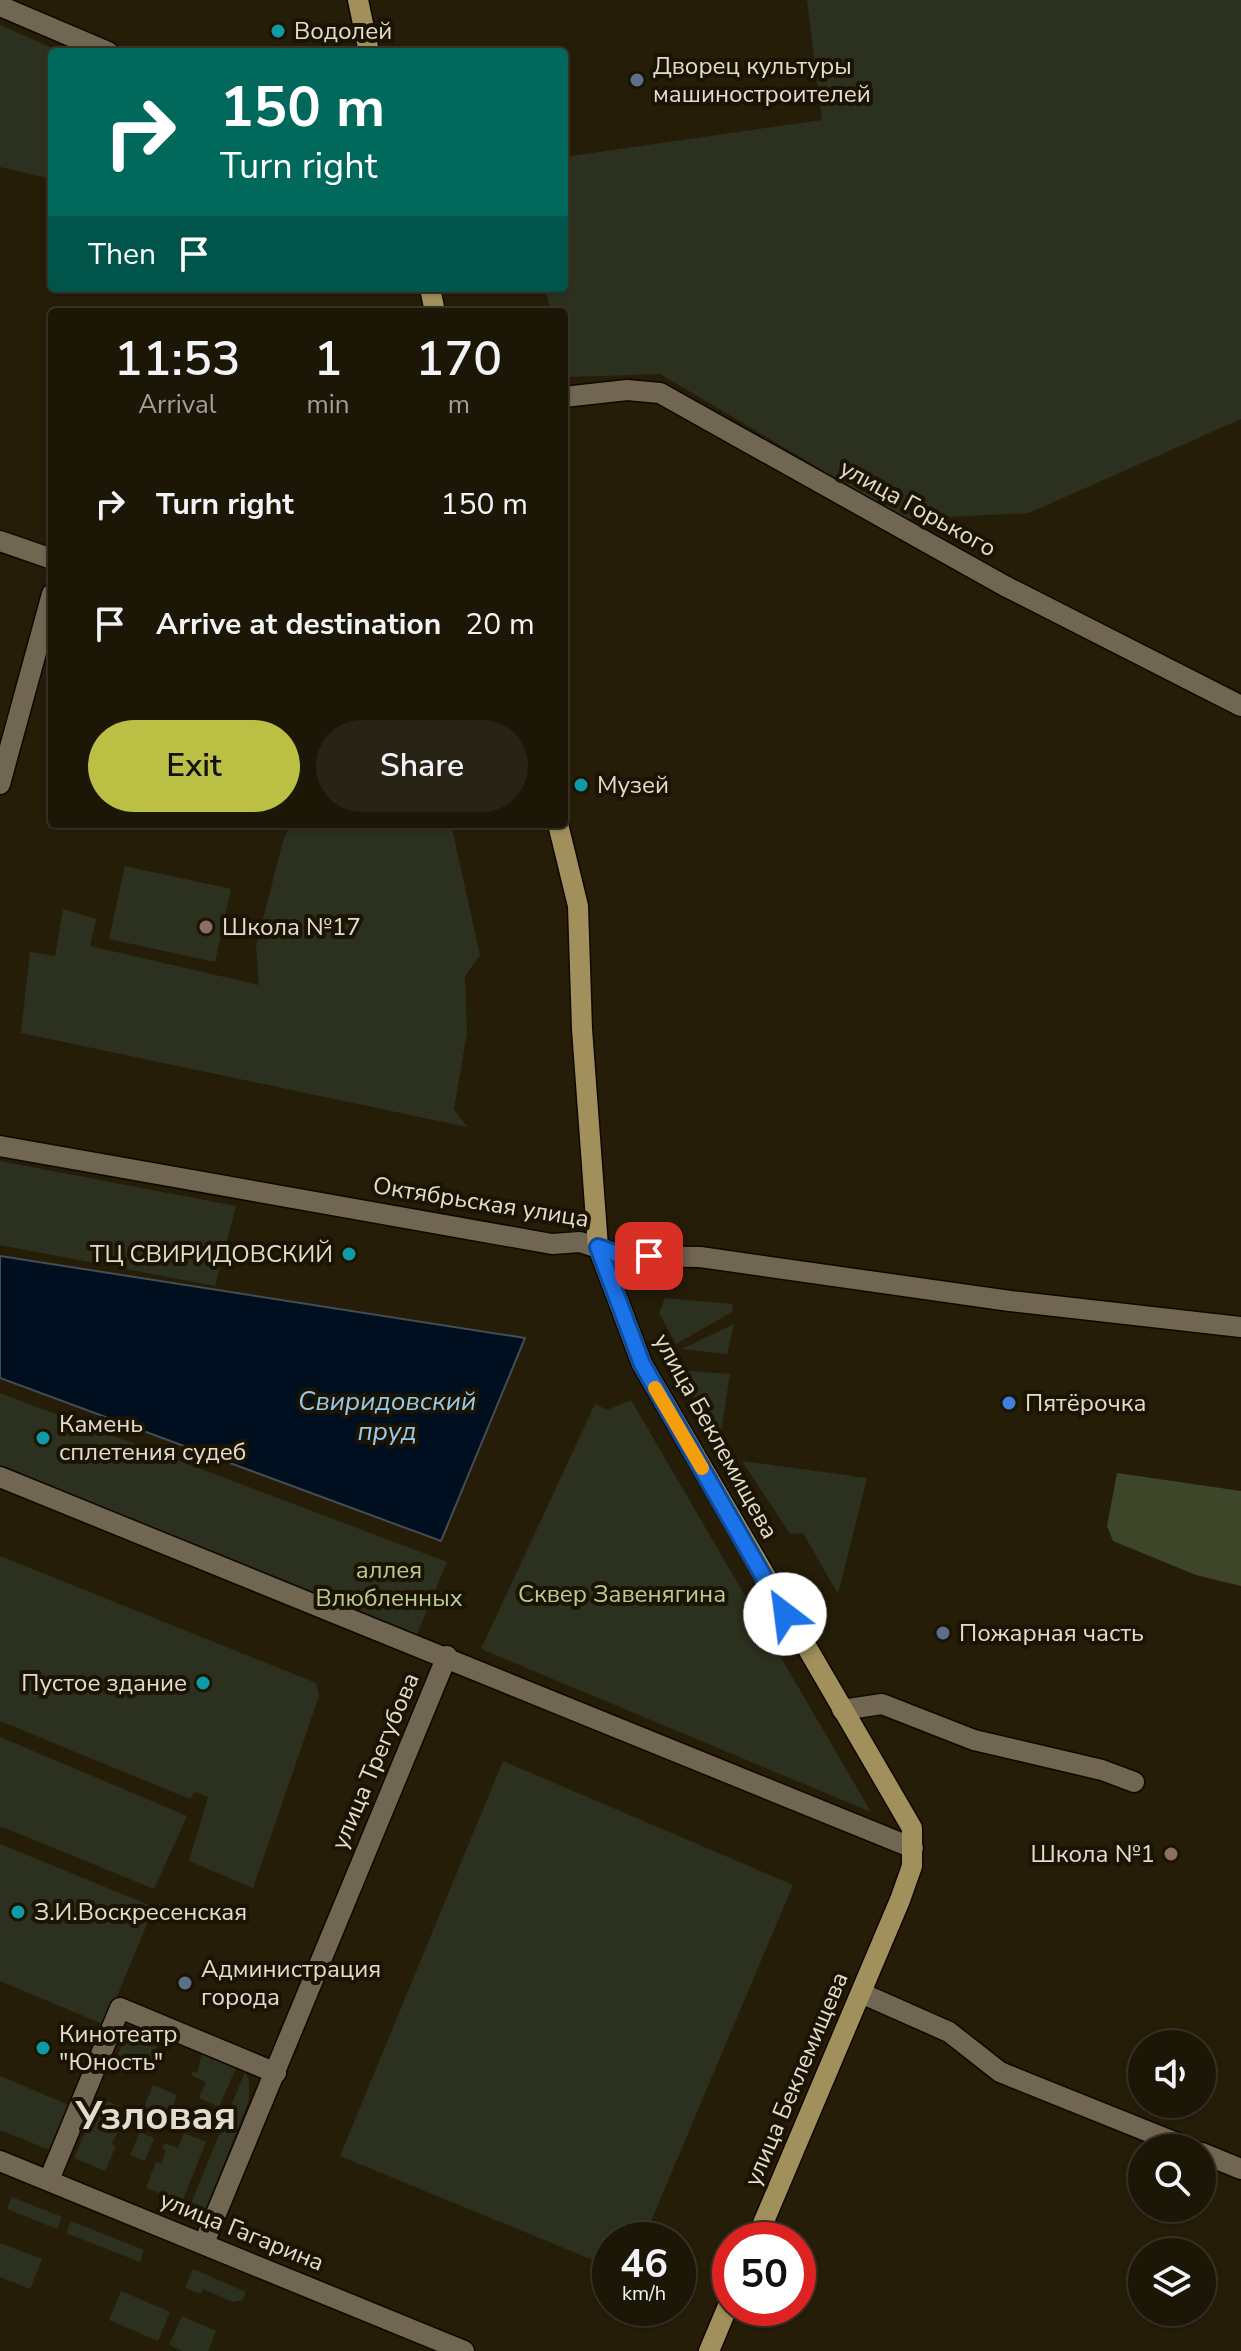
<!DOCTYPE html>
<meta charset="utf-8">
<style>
:root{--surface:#1c1607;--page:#292315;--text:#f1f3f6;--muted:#a09f9b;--line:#3a3528;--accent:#bbc045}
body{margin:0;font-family:"Nunito Sans",sans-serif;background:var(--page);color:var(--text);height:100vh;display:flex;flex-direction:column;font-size:30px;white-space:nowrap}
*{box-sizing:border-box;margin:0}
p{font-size:26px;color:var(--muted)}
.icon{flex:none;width:44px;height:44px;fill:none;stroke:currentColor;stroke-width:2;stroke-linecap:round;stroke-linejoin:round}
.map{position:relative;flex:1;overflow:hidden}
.panel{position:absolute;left:48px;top:308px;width:520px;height:520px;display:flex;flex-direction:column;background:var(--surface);border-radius:8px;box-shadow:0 2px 6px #0004,0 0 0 2px var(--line)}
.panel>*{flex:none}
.banner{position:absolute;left:48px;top:48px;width:520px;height:244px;border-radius:8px;box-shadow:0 2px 6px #0004,0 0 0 2px var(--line);background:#00695c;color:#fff;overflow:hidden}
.controls{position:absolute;left:1128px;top:2030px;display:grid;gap:16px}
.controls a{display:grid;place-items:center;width:88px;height:88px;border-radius:50%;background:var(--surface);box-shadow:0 2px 6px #0004,0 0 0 2px var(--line);font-size:40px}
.speed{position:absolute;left:592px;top:2222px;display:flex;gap:16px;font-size:40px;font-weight:700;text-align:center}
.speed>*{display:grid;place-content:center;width:104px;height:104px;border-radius:50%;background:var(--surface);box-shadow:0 2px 6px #0004,0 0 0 2px var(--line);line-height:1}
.speed small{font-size:20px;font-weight:400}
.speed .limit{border:12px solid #d22;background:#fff;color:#111}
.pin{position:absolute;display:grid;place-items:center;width:68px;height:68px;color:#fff;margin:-34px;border-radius:16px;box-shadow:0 4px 12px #0006}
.me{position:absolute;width:88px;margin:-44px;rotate:330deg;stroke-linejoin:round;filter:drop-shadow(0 0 6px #0008)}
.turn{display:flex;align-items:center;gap:28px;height:168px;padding:0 40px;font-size:36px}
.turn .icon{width:104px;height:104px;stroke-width:2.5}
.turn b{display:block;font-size:56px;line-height:68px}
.then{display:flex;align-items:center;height:76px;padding:0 40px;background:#0003;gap:16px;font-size:30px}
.eta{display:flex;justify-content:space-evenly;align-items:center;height:136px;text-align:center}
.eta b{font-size:48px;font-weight:600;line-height:56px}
.action{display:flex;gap:16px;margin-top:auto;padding:16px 40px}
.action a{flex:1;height:92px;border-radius:48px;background:var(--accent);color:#111;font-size:32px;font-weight:600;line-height:92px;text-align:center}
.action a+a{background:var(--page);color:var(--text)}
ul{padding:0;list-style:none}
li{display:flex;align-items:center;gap:24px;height:120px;padding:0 40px}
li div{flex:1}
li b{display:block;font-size:30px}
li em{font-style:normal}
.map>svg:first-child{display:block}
.green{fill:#2c311f}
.forest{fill:#3e462a}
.water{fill:#000f1f;stroke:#444c54;stroke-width:2}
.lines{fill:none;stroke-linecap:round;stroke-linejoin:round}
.minor-casing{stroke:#0f0700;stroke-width:23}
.major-casing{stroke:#0f0700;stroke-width:23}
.minor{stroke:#716651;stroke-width:20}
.major{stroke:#a1905b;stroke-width:20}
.route-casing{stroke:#114b97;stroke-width:20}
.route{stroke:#1a73e8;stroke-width:14}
.slow{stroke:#f59e0b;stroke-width:14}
.culture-dot{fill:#0f9aa8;stroke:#1c1402;stroke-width:3}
.service-dot{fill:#5c6f8a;stroke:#1c1402;stroke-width:3}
.education-dot{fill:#8d6e63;stroke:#1c1402;stroke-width:3}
.shop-dot{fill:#3f7fe0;stroke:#1c1402;stroke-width:3}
.labels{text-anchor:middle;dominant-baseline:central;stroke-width:8;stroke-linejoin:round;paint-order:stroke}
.poi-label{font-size:24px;fill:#e2dcd0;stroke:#1c1402;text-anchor:start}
.street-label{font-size:24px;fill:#e2dcd0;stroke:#1c1402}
.park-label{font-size:24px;fill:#baca94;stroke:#1c1402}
.water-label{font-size:26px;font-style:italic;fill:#96caef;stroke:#1c1402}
.town-label{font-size:40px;font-weight:bold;fill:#e2dcd0;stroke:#1c1402}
</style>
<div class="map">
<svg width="1241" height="2351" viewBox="0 0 1241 2351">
<rect width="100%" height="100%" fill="#261d09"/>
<g class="green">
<polygon points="807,0 1241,0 1241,419 1029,513 905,519 660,374 568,377 564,363 564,312 551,312 545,288 564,288 564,157 822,120"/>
<polygon points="0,25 61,52 52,52 52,179 0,167"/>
<polygon points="291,824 451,824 480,955 465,976 467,1033 454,1109 467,1127 21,1033 30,952 55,956 63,909 96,919 90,946 259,985 256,946 283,841"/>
<polygon points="125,866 231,889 215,962 109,939"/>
<polygon points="0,1161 236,1206 215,1286 0,1245"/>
<polygon points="665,1298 733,1304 732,1312 676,1344 659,1313"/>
<polygon points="734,1324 727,1354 682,1349"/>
<polygon points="677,1370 730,1374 720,1439"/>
<polygon points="0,1393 447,1562 415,1639 0,1471"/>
<polygon points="631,1400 871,1812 481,1649 595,1404 607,1410"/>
<polygon points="742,1461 867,1478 838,1594 803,1533 790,1534"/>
<polygon points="0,1556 316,1683 319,1696 253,1888 189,1861 208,1797 195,1792 190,1799 0,1721"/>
<polygon points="0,1737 187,1816 154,1889 0,1826"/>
<polygon points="503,1761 793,1885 643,2240 610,2240 610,2267 340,2156"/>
<polygon points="0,1844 154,1907 105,2025 0,1981"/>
<polygon points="132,2023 167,2038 165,2043 159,2041 154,2053 159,2056 157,2063 141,2055 134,2071 114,2063"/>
<polygon points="202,2053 236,2068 219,2107 199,2098 206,2082 191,2075 193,2071 197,2073"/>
<polygon points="245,2072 249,2080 249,2100 204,2214 189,2208"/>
<polygon points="0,2076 71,2106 52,2151 0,2130"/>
<polygon points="153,2085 177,2095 168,2120 143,2110"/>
<polygon points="100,2098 119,2106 113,2121 126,2127 124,2131 118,2130 112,2144 116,2146 105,2171 74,2158"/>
<polygon points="140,2132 154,2138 145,2161 130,2155"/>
<polygon points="184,2133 206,2142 182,2202 146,2188 156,2162 161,2164 166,2150 162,2148 164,2143 178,2148"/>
<polygon points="12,2197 62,2217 57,2229 7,2209"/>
<polygon points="71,2221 144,2250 140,2262 66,2233"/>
<polygon points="0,2243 42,2259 30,2289 0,2277"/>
<polygon points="193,2269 246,2292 242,2300 233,2302 203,2289 200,2294 185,2288"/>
<polygon points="121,2291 170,2312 158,2341 109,2320"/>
<polygon points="182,2316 216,2331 208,2351 183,2351 169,2345"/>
</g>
<polygon class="forest" points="1117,1473 1241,1491 1241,1586 1196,1575 1113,1541 1107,1526"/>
<polygon class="water" points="0,1256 525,1338 441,1541 0,1378"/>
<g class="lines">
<defs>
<g id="minor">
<polyline points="0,6 108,52"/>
<polyline points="564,397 627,390 660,393 1005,586 1241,706"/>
<polyline points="0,541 52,559"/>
<polyline points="0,784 52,594"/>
<polyline points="0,1146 552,1244 580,1242 623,1256 700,1257 1010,1301 1241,1327"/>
<polyline points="0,1477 913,1848"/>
<polyline points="842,1710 882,1704 974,1740 1102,1770 1134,1782"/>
<polyline points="861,1993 949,2032 1000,2072 1189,2148"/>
<polyline points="1202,2153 1241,2169"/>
<polyline points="0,2161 464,2351"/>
<polyline points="49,2180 120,2008 276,2073"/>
<polyline points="204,2243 447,1656"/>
</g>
<g id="major">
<polyline points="358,0 369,52"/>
<polyline points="430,288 435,312"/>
<polyline points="558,824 578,906 582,1029 598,1247 642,1364 912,1828 912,1866 900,1900 756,2240"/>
<polyline points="709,2351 730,2301"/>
</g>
</defs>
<use href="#minor" class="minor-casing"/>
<use href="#major" class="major-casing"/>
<use href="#minor" class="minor"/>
<use href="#major" class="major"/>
</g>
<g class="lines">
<defs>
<polyline id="route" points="649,1256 623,1256 598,1247 642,1364 785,1614"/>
</defs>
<use href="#route" class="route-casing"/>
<use href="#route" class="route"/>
<polyline class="slow" points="655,1388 702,1468"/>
</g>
<g class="culture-dot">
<circle cx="278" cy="31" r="8"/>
<circle cx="581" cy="785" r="8"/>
<circle cx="349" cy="1254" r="8"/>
<circle cx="43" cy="1438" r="8"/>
<circle cx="203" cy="1683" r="8"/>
<circle cx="18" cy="1912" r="8"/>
<circle cx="43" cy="2048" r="8"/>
</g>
<g class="service-dot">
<circle cx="637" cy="80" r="8"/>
<circle cx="943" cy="1633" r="8"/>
<circle cx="185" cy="1983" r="8"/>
</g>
<g class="education-dot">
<circle cx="206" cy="927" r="8"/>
<circle cx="1171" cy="1854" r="8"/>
</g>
<circle class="shop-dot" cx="1009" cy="1403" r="8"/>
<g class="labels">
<g class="poi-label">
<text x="294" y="31">Водолей</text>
<text x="653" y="66">Дворец культуры<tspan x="653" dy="28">машиностроителей</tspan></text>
<text x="597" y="785">Музей</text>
<text x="222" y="927">Школа №17</text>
<text x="333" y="1254" text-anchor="end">ТЦ СВИРИДОВСКИЙ</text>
<text x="1025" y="1403">Пятёрочка</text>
<text x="59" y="1424">Камень<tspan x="59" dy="28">сплетения судеб</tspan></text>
<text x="959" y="1633">Пожарная часть</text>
<text x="187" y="1683" text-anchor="end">Пустое здание</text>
<text x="1155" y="1854" text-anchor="end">Школа №1</text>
<text x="34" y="1912">З.И.Воскресенская</text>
<text x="201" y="1969">Администрация<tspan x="201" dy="28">города</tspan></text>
<text x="59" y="2034">Кинотеатр<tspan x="59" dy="28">"Юность"</tspan></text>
</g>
<g class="street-label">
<text transform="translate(918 508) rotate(29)">улица Горького</text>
<text transform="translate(481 1202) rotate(9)">Октябрьская улица</text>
<text transform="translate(716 1436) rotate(61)">улица Беклемищева</text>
<text transform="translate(375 1761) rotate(-67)">улица Трегубова</text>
<text transform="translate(796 2079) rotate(-67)">улица Беклемищева</text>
<text transform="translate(242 2231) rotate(22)">улица Гагарина</text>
</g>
<g class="park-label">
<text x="389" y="1570">аллея<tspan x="389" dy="28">Влюбленных</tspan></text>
<text x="622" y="1594">Сквер Завенягина</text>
</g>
<g class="water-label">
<text x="387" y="1401">Свиридовский<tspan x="387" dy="30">пруд</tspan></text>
</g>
<g class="town-label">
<text x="156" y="2116">Узловая</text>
</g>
</g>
</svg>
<div class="controls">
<a><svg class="icon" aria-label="sound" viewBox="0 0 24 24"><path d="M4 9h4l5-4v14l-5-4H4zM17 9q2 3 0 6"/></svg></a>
<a><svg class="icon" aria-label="search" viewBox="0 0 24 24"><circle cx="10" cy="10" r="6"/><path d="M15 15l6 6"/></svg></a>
<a><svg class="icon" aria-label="layers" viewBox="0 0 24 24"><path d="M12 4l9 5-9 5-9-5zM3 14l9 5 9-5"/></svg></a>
</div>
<div class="speed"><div>46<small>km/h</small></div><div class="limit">50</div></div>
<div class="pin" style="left:649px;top:1256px;background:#d93025"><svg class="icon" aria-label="arrive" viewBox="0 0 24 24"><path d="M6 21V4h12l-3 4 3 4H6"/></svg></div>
<svg class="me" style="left:785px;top:1614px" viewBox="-20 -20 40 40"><circle r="19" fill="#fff"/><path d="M0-13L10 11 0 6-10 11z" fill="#1a73e8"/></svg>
<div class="banner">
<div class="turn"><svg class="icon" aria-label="right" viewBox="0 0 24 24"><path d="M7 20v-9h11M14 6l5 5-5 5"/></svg><div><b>150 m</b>Turn right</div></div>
<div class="then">Then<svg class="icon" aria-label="arrive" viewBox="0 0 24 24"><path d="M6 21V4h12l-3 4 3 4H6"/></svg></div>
</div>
<section class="panel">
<div class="eta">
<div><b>11:53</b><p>Arrival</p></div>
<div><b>1</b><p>min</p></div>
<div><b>170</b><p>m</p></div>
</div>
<ul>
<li><svg class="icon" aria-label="right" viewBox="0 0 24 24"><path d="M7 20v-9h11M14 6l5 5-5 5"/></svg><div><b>Turn right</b></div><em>150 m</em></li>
<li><svg class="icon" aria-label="arrive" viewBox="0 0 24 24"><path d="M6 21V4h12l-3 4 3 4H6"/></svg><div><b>Arrive at destination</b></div><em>20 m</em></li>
</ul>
<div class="action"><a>Exit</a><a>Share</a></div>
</section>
</div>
